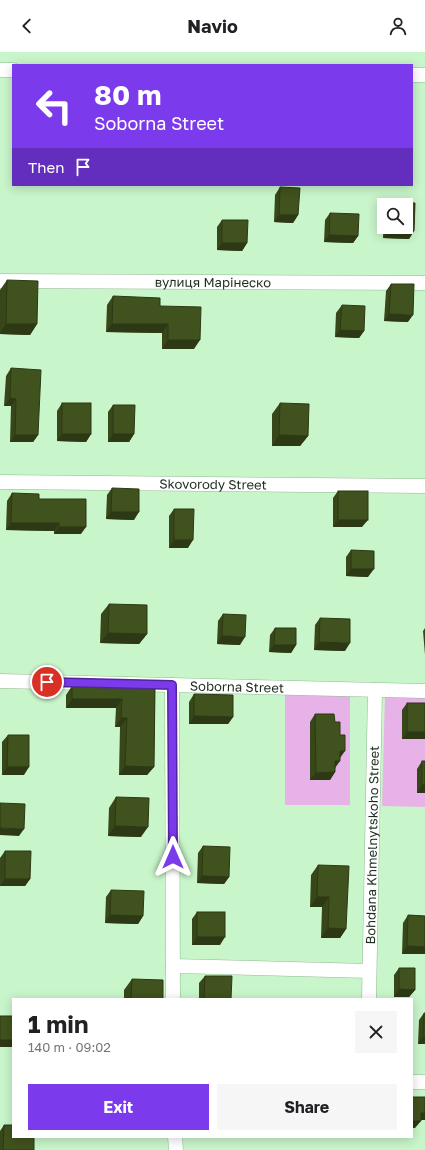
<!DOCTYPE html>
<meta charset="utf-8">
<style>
:root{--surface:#fff;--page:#f6f6f6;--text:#202124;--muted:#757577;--accent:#7c3aed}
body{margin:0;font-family:"Golos Text",sans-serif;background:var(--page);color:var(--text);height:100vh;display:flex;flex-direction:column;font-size:15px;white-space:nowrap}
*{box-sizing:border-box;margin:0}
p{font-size:13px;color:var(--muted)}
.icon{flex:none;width:22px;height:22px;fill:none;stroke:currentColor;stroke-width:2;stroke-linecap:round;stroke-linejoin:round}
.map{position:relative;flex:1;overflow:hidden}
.side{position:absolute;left:12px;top:946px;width:401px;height:140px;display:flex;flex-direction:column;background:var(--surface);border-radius:0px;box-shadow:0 2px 10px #0003}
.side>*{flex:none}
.hud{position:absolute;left:12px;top:12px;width:401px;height:122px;border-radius:0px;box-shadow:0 2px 10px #0003;background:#7c3aed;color:#fff;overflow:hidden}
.buttons{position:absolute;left:377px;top:146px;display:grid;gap:8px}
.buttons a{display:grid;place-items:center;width:36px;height:36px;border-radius:0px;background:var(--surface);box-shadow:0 2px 10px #0003;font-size:20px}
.pin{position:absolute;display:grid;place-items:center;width:34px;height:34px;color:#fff;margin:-17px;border:2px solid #fff;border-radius:50%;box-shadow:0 1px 4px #0007}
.me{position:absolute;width:44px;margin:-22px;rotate:0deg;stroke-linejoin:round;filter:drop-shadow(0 0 3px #0008)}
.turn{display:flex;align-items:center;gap:14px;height:84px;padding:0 16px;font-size:18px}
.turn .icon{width:52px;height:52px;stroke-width:2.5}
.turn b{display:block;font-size:28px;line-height:34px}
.then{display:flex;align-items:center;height:38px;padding:0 16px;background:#0003;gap:8px;font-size:15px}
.round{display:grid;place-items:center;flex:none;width:42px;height:42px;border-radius:0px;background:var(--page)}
.head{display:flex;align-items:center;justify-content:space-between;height:68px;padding:0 16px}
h1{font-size:24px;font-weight:700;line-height:30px}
.cta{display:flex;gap:8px;margin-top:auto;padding:8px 16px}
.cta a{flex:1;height:46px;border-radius:0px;background:var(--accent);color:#fff;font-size:16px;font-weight:700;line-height:46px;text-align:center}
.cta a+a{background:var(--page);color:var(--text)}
header{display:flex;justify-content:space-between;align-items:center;height:52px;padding:0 16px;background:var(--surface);font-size:18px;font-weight:700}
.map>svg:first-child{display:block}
.green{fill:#e7b2e8}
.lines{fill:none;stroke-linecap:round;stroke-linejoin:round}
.minor-casing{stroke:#91bb92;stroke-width:15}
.minor{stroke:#fff;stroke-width:14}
.wall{fill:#374719}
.shaded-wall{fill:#2d3914}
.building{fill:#40521d;stroke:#2d3914}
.route-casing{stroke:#51269a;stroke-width:10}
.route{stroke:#7c3aed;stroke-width:7}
.labels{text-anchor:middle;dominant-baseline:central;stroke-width:4;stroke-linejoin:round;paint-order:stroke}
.street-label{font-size:13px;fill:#1c2d1d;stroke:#c9f5ca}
</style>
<header><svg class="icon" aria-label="back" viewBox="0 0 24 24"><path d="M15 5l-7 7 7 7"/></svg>Navio<svg class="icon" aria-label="person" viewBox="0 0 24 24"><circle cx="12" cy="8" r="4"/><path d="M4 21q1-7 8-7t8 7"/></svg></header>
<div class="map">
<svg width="425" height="1098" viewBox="0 0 425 1098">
<rect width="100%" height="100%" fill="#c9f5ca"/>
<g class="green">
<rect x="285" y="641" width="65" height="112"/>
<polygon points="385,643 425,644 425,755 382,754"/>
</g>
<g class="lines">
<defs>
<g id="minor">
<polyline points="0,18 13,18"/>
<polyline points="412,23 425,23"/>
<path id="s1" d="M0 229 425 231"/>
<path id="s2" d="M0 430 425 434"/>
<path id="s3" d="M0 629 425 639"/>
<polyline points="172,633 173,947"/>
<polyline points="173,914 369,919"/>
<path id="s4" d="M369 947 375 638"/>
<polyline points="412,1030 425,1030"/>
<polyline points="175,1085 176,1098"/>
</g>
</defs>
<use href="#minor" class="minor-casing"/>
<use href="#minor" class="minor"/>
</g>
<g class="wall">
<polygon points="280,135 298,163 293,171 274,170 275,143"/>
<polygon points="389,150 415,151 414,179 409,187 383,186 384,157 384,175 406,175 406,153 387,153"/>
<polygon points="330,161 358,184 353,191 324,190 325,168"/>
<polygon points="222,168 247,191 242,199 217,198 217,175"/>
<polygon points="7,228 37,272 30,283 0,282 0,238"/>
<polygon points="391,232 408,270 384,269 386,239"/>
<polygon points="113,244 160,254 194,297 162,297 162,281 106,280 107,253"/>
<polygon points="342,253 364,279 359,286 335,285 336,261"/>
<polygon points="11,316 38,383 33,390 10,390 11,354 4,354 6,324"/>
<polygon points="62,351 91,382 86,390 57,389 57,359"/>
<polygon points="280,351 308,384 300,394 272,394 272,362"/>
<polygon points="113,353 134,382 129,390 108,390 108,360"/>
<polygon points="112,436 134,468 106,467 107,443"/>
<polygon points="338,439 362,475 333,475 333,446"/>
<polygon points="12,441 39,447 81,482 54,482 54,479 6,478 7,449"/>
<polygon points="174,457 188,496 169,496 169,464"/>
<polygon points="351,498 368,525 346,524 346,505"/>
<polygon points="109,552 147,582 139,592 100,591 101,562"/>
<polygon points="223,562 240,593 217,592 218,569"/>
<polygon points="320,566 345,599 314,598 315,573"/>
<polygon points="275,576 296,593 291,601 269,600 270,583"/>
<polygon points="425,576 425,603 423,579"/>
<polygon points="72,634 155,634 154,715 147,723 119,723 120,675 115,675 116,656 66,656 66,643"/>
<polygon points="194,642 233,665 228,672 189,672 189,650"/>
<polygon points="407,651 425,687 402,687 402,658"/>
<polygon points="315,662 335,670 340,706 335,716 335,720 330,728 310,728 310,670"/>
<polygon points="8,683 24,723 2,723 2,690"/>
<polygon points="422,709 425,741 417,741 417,717"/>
<polygon points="116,745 141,785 108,784 109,756"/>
<polygon points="203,794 229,825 224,832 197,831 198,801"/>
<polygon points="5,799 30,827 25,834 0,834 0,806"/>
<polygon points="318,813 346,877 340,886 321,886 322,855 310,855 311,823"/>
<polygon points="111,838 143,864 138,872 105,871 106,845"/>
<polygon points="197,860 220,893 192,893 192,867"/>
<polygon points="408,863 425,864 425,902 402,902 403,871"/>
<polygon points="399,916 415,938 409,945 394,945 394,923"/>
<polygon points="205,924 231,947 199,947 199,931"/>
<polygon points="132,927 163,947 124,947 124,938"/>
<polygon points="424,961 425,961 425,992 418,992 419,968"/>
<polygon points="4,1073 34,1098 0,1098 0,1079"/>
</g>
<g class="shaded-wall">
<polygon points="279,163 298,163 293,171 274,170"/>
<polygon points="388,178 414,179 409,187 383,186"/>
<polygon points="329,183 358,184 353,191 324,190"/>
<polygon points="222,191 247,191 242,199 217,198"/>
<polygon points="389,262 413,263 408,270 384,269"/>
<polygon points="6,272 37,272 30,283 0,282 0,281"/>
<polygon points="112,272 168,272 162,281 106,280"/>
<polygon points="340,278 364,279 359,286 335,285"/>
<polygon points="168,288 200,288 194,297 162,297"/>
<polygon points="10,346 16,347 11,354 4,354"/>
<polygon points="62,382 91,382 86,390 57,389"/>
<polygon points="113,382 134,382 129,390 108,390"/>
<polygon points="15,383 38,383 33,390 10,390"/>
<polygon points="279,383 308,384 300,394 272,394"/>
<polygon points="111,460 139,460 134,468 106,467"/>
<polygon points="338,468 368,468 362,475 333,475"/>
<polygon points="11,471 59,471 54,479 6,478"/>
<polygon points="59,475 86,475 81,482 54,482"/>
<polygon points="174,488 193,488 188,496 169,496"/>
<polygon points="351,517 374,517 368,525 346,524"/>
<polygon points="108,581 147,582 139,592 100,591"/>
<polygon points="222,584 245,585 240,593 217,592"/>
<polygon points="319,590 350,591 345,599 314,598"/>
<polygon points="274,593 296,593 291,601 269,600"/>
<polygon points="72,647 122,647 116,656 66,656"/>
<polygon points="194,664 233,665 228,672 189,672"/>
<polygon points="121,666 127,666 120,675 115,675"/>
<polygon points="407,680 425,680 425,687 402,687"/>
<polygon points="340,699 345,699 340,706"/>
<polygon points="335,709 340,709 335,716"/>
<polygon points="125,714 154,715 147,723 119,723"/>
<polygon points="7,715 29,715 24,723 2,723"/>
<polygon points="335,720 330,728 310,728 316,721"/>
<polygon points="422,733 425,733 425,741 417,741"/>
<polygon points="115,774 148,775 141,785 108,784"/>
<polygon points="0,776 24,777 19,784 0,783"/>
<polygon points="202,824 229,825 224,832 197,831"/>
<polygon points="5,827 30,827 25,834 0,834"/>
<polygon points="317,845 329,845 322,855 310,855"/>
<polygon points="110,863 143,864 138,872 105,871"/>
<polygon points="328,876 346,877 340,886 321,886"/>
<polygon points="197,885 225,885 220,893 192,893"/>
<polygon points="407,894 425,895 425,902 402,902"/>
<polygon points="399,937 415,938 409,945 394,945"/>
<polygon points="423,985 425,985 425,992 418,992"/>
<rect x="0" y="988" width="13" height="7"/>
<polygon points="421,1061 425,1061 425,1068 415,1068"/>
<polygon points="412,1069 421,1069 415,1076 412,1076"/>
</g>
<g class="building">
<polygon points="280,135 300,136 298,163 279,163"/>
<polygon points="389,150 415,151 414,179 388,178 388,175 406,175 406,153 389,153"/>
<polygon points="330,161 359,162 358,184 329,183"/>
<polygon points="222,168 248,168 247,191 222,191"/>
<polygon points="7,228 38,229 37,272 6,272"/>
<polygon points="391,232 414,232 413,263 389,262"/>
<polygon points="113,244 160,246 160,254 201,255 200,288 168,288 168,272 112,272"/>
<polygon points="342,253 365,254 364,279 340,278"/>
<polygon points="11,316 41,318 38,383 15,383 16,347 10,346"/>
<rect x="62" y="351" width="29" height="31"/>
<polygon points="280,351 309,352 308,384 279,383"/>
<polygon points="113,353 135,353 134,382 113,382"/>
<polygon points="112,436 139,437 139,460 111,460"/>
<rect x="338" y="439" width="30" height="29"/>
<polygon points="12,441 39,442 39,447 86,447 86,475 59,475 59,471 11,471"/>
<polygon points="174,457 194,457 193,488 174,488"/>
<polygon points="351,498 374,499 374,517 351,517"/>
<polygon points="109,552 147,553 147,582 108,581"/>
<polygon points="223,562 246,563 245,585 222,584"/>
<polygon points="320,566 350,567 350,591 319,590"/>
<polygon points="275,576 296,576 296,593 274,593"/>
<polygon points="72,634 155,634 154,715 125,714 127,666 121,666 122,647 72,647"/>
<polygon points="194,642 233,643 233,665 194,664"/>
<rect x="407" y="651" width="18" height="29"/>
<polygon points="315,662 334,662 335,670 340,670 340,683 345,683 345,699 340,699 340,709 335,709 335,720 316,721"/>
<polygon points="8,683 29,683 29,715 7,715"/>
<rect x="422" y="709" width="3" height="24"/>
<polygon points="116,745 149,746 148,775 115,774"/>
<polygon points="0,751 25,752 24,777 0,776"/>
<polygon points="203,794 230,795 229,825 202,824"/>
<polygon points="5,799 31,799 30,827 5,827"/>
<polygon points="318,813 349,814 346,877 328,876 329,845 317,845"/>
<polygon points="111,838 144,839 143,864 110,863"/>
<rect x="197" y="860" width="28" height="25"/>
<polygon points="408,863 425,864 425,895 407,894"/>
<polygon points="399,916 415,916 415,938 399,937"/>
<polygon points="205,924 232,924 231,947 204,947"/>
<polygon points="132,927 163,928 163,947 131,947"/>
<polygon points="424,961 425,961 425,985 423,985"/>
<rect x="0" y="964" width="13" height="24"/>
<polygon points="412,1045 425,1045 425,1061 421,1061 421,1069 412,1069"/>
<polygon points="4,1073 13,1073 13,1085 34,1085 34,1098 3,1098"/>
</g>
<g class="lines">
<defs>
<polyline id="route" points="47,630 172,633 173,805"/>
</defs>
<use href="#route" class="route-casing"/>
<use href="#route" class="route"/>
</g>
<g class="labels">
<g class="street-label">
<text stroke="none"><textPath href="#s1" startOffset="213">вулиця Марінеско</textPath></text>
<text stroke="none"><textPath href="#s2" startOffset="213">Skovorody Street</textPath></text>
<text stroke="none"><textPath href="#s3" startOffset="237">Soborna Street</textPath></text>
<text stroke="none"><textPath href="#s4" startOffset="154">Bohdana Khmelnytskoho Street</textPath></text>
</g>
</g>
</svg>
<div class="buttons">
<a><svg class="icon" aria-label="search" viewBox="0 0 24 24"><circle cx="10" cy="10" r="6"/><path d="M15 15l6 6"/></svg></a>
</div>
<div class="pin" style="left:47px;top:630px;background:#d93025"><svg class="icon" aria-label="arrive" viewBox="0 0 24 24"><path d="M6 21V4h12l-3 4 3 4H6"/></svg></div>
<svg class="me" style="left:173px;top:805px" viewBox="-20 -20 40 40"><path d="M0-17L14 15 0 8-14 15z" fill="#7c3aed" stroke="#fff" stroke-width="4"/></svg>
<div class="hud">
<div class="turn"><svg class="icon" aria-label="left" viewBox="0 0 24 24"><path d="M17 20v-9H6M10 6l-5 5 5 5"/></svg><div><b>80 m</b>Soborna Street</div></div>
<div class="then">Then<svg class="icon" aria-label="arrive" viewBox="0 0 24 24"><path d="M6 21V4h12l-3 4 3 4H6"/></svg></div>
</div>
<section class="side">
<div class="head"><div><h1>1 min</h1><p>140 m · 09:02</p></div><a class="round"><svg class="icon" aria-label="close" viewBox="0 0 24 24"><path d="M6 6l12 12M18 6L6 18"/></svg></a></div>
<div class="cta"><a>Exit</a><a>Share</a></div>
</section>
</div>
